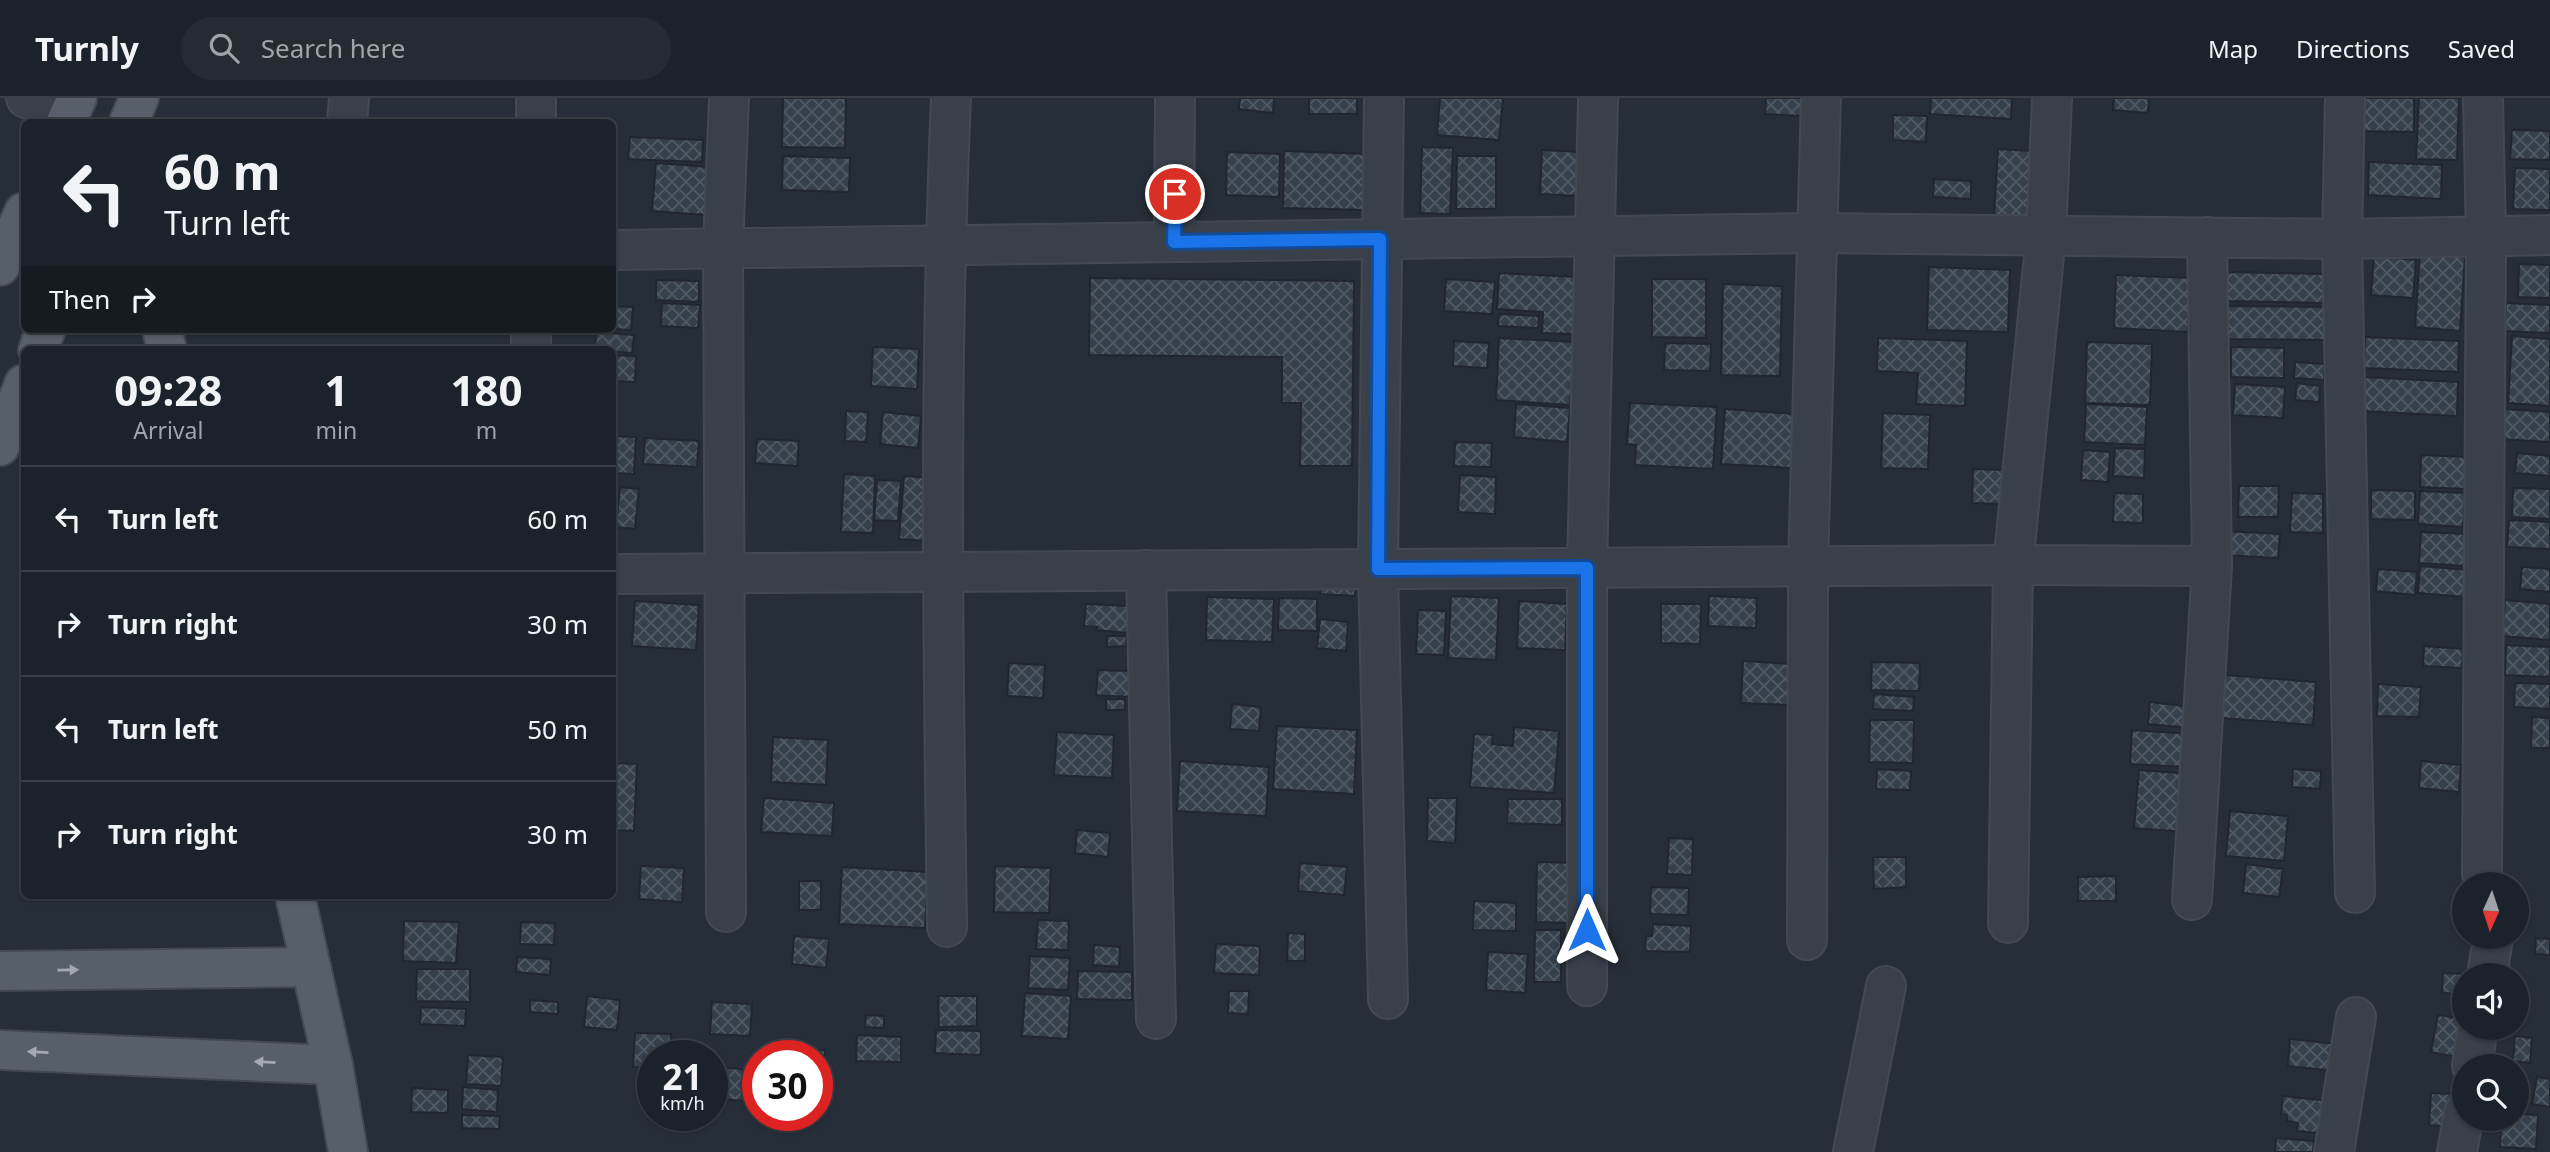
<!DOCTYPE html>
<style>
:root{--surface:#1c222b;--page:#252a33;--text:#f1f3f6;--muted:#a0a4a9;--line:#3a3f47}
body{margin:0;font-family:"Noto Sans",sans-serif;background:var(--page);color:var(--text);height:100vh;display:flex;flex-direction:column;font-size:26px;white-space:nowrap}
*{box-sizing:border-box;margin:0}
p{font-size:23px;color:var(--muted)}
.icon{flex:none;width:38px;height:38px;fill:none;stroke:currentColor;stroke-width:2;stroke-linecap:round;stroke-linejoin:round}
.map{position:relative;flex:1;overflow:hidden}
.drawer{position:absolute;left:21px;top:248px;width:595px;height:553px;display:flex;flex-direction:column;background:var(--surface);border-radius:10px;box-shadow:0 2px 5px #0004,0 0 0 2px var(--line)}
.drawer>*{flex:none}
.hud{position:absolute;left:21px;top:21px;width:595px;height:214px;border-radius:10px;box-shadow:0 2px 5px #0004,0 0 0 2px var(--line);background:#1c222b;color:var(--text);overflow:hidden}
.needle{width:46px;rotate:183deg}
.fabs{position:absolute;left:2452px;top:774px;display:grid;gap:14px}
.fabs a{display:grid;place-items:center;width:77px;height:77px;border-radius:50%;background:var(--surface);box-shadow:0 2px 5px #0004,0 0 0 2px var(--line);font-size:35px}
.speed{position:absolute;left:637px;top:942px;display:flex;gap:14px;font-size:35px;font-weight:700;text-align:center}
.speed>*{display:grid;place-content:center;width:91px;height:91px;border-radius:50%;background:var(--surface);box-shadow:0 2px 5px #0004,0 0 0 2px var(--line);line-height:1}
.speed small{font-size:18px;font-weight:400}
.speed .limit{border:10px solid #d22;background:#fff;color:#111}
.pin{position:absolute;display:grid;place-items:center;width:60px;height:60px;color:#fff;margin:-30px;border:4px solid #fff;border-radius:50%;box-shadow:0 2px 7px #0007}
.me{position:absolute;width:77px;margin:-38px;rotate:0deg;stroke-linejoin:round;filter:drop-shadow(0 0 5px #0008)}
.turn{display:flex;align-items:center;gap:24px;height:147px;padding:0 28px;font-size:32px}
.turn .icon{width:91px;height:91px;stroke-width:2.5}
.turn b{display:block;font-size:49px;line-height:60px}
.then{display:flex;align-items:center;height:66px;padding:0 28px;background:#0003;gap:14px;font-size:26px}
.eta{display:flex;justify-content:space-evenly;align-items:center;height:119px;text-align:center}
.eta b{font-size:42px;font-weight:700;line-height:49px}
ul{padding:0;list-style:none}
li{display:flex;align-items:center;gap:21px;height:105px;padding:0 28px;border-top:2px solid var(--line)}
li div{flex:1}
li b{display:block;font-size:26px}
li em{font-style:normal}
header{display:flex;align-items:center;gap:42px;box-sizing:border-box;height:98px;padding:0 35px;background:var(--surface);border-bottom:2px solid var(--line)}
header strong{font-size:33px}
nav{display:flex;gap:38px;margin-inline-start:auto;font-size:24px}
.search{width:490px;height:63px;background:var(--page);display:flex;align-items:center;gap:18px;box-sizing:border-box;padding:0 24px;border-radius:38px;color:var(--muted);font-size:26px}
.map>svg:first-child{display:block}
.building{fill:url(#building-cross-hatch);stroke:#202731;stroke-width:2}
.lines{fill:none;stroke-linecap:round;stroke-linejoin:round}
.minor-casing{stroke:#424953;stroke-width:42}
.major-casing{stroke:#424953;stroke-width:42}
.minor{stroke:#39404a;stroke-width:38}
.major{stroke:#575f6a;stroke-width:38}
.oneway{fill:#a2a9b3}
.route-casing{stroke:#114b97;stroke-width:18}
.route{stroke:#1a73e8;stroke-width:12}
</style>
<header>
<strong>Turnly</strong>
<div class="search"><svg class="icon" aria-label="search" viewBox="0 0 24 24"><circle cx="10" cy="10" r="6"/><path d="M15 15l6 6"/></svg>Search here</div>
<nav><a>Map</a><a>Directions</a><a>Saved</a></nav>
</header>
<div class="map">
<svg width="2550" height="1054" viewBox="0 0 2550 1054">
<defs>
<pattern id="building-cross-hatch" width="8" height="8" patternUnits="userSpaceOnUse" patternTransform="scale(1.75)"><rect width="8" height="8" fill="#35404d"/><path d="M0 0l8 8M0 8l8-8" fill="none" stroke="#505a65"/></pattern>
</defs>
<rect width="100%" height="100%" fill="#262e39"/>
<g class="building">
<polygon points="783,0 846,0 845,50 782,49"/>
<polygon points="1240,0 1274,0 1273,15 1239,11"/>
<rect x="1309" y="0" width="48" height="16"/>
<polygon points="1440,0 1503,0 1499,42 1437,37"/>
<polygon points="1766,0 1803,0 1802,18 1765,16"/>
<polygon points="1931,0 2012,0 2011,21 1930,16"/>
<polygon points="2114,0 2149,0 2148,15 2113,12"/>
<polygon points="2356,0 2414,0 2414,34 2355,33"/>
<polygon points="2419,0 2459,0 2457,62 2416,61"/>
<polygon points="1893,17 1927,18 1926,44 1893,42"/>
<polygon points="2512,32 2550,33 2550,62 2510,61"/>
<polygon points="630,39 703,42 702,64 628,61"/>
<polygon points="1422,49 1453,50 1450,116 1420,115"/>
<polygon points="1998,51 2031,53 2027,119 1994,117"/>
<polygon points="1542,52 1582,54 1580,98 1540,96"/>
<polygon points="1284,53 1368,56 1366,112 1283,110"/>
<polygon points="1227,54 1280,56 1279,99 1226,97"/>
<polygon points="783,58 850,60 849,94 782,92"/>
<polygon points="1457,58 1496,58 1496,111 1456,111"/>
<polygon points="2369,64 2442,67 2441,101 2368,97"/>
<polygon points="656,65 709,69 706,117 652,113"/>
<polygon points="2515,70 2550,71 2550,112 2513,111"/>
<polygon points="1934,81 1971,83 1971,101 1933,99"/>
<polygon points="2420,156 2465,159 2460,233 2415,229"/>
<polygon points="2374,158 2416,162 2413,200 2371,197"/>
<polygon points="2519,166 2550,167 2550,200 2518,199"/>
<polygon points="1929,169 2010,172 2008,234 1927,232"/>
<polygon points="2227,174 2326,176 2326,205 2227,203"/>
<polygon points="1499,175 1577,179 1574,236 1542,235 1543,214 1497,211"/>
<polygon points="2116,177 2190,180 2188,234 2114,230"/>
<polygon points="1090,180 1354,183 1352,368 1300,368 1301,305 1282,305 1282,259 1089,257"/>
<polygon points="1446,181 1495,184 1492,216 1444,213"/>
<polygon points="1652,181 1706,181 1706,240 1652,239"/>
<polygon points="656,182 699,183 699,204 656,202"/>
<polygon points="1723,186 1782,188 1780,278 1721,277"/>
<polygon points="662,205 700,207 698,230 661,228"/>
<polygon points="2506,205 2550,207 2550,235 2505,233"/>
<polygon points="612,208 633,209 631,232 611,231"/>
<polygon points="2228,208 2326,209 2326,242 2227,241"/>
<polygon points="1499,216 1539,218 1538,230 1498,228"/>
<polygon points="596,234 634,237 632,255 595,252"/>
<polygon points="2512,238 2550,241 2550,308 2508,305"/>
<polygon points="2365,239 2459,243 2458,274 2364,270"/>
<polygon points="1499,240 1574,244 1570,307 1496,302"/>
<polygon points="1878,240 1967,243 1965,308 1916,306 1918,275 1877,273"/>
<polygon points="1454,243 1489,245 1487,270 1453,268"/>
<polygon points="2087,244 2152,246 2150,307 2085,305"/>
<polygon points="1665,245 1711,246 1710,273 1664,272"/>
<polygon points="873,249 919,251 917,291 871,288"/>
<polygon points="2231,249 2284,250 2284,280 2231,279"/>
<polygon points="612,257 636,258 635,284 612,283"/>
<polygon points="2295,264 2325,266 2324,282 2294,280"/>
<polygon points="2364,279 2458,284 2457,318 2362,313"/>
<polygon points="2297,285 2320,288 2319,304 2295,302"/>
<polygon points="2235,286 2285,289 2283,320 2233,317"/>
<polygon points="1630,305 1717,309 1713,371 1635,367 1636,347 1627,346"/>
<polygon points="1516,306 1570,310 1567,344 1514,339"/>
<polygon points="2086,306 2147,309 2145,347 2084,344"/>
<polygon points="1725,311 1794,316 1791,370 1721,366"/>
<polygon points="2503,311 2550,314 2550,344 2501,341"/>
<polygon points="846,313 868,314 866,344 845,343"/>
<polygon points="883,314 921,318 918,350 880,346"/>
<polygon points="1883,315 1930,317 1928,371 1881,370"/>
<polygon points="612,338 636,339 634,376 612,375"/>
<polygon points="645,340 699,343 697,369 643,366"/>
<polygon points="757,341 799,343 797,368 755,365"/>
<polygon points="1455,344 1492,345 1491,369 1454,368"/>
<polygon points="2115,350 2145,351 2144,380 2113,378"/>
<polygon points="2083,352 2110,354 2108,384 2081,382"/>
<polygon points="2517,355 2550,358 2550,378 2515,375"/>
<polygon points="2421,357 2466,359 2465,391 2420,389"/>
<polygon points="1973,371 2005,372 2004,406 1972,405"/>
<polygon points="844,376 875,378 873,435 841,434"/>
<polygon points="1460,377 1496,379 1495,416 1458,414"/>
<polygon points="904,378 931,380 926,443 899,441"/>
<polygon points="877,382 901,383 898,423 874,422"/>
<polygon points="2239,388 2279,388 2278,419 2238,419"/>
<polygon points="620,389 639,391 635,431 616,429"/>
<polygon points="2513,390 2550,391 2550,421 2512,419"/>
<polygon points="2371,392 2415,393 2415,422 2371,421"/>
<polygon points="2420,393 2465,395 2463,429 2418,426"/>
<polygon points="2114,395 2143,396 2143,425 2113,424"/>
<polygon points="2292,395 2323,396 2323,435 2290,434"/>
<polygon points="2509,422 2550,424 2550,451 2507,449"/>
<polygon points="2223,433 2280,436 2278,460 2222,457"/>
<polygon points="2421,434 2467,436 2466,468 2419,465"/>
<polygon points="2420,468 2468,472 2465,499 2418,495"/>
<polygon points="2522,469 2550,471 2550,494 2520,491"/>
<polygon points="2378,471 2417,474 2415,497 2376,493"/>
<polygon points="1322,481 1356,483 1355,498 1320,496"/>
<polygon points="1451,498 1499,500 1496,562 1448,560"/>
<polygon points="1709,498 1757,500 1756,530 1708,528"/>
<polygon points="1207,499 1274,501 1272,544 1206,542"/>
<polygon points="1279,500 1317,501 1317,533 1278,532"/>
<polygon points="2505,502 2550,506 2550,542 2502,538"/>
<polygon points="635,503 699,507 696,552 632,548"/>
<polygon points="1519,503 1567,506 1565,552 1517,550"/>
<polygon points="1086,506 1129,508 1128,535 1096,532 1097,529 1084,528"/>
<polygon points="1661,506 1701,506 1700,546 1661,545"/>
<polygon points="1418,512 1446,513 1444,557 1416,556"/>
<polygon points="1320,521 1348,524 1346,553 1317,550"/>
<polygon points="1107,538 1127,538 1126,548 1107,549"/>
<polygon points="2506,547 2550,549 2550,579 2505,577"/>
<polygon points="2424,548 2463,551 2462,570 2423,568"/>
<polygon points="1743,563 1792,566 1790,607 1741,605"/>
<polygon points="1872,564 1920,565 1919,593 1871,592"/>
<polygon points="1009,565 1045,567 1043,600 1007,598"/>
<polygon points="1098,572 1130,573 1129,599 1096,597"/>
<polygon points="2225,577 2316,584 2313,627 2222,620"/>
<polygon points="2515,585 2550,586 2550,611 2514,609"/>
<polygon points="2378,586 2421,589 2419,619 2377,618"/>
<polygon points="1874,596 1914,599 1913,613 1873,611"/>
<rect x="1106" y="601" width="19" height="11"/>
<polygon points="2150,604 2192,609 2189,630 2148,626"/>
<polygon points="1232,606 1261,609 1259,633 1230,631"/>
<polygon points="2532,619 2550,620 2550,650 2531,650"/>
<polygon points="1870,622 1914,622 1913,665 1869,664"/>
<polygon points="1277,628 1357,632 1354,696 1273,691"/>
<polygon points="1514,629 1559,633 1554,695 1470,689 1474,636 1493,637 1492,646 1513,648"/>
<polygon points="2132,632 2190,636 2187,669 2130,666"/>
<polygon points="1057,634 1114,637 1112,680 1054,677"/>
<polygon points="773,639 828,642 826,687 771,684"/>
<polygon points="1180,663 1269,669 1266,718 1177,713"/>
<polygon points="2421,663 2461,667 2459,694 2419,690"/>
<polygon points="612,665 637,666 634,733 612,732"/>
<polygon points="1877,671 1911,673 1910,692 1876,691"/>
<polygon points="2293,671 2321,673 2320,691 2292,689"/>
<polygon points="2139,672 2191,676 2186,734 2134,730"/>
<polygon points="764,700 834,705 832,738 761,734"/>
<polygon points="1428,700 1457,700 1455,745 1427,743"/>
<polygon points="1508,701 1562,701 1562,727 1507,725"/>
<polygon points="2230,713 2288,718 2284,763 2226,758"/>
<polygon points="1077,732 1110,735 1108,759 1075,755"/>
<polygon points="1669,740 1693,741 1692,777 1667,776"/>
<polygon points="1873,759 1906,759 1906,789 1874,791"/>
<polygon points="1537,764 1573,765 1571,825 1536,824"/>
<polygon points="1300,765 1347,769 1344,797 1298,793"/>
<polygon points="2246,766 2283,771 2279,799 2243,795"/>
<polygon points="641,768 684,770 682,804 639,801"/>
<polygon points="995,768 1051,770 1049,815 994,814"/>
<polygon points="842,769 928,774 925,830 839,826"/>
<polygon points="2116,778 2116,803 2078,803 2078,779"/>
<rect x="799" y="783" width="22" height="29"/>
<polygon points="1651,789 1689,790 1688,817 1650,816"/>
<polygon points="1474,803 1516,805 1516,833 1473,832"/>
<polygon points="1038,822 1069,823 1068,852 1036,851"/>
<polygon points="404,823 459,824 456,865 403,863"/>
<polygon points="521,824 555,825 554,847 520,846"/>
<polygon points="1653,826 1691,828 1690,854 1645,853 1646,838 1652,838"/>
<polygon points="1535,832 1561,832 1561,884 1534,884"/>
<polygon points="1288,835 1305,836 1305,863 1287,863"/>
<polygon points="794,838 829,841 826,870 792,866"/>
<polygon points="2536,840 2550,841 2550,857 2535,856"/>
<polygon points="1216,846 1260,848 1259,877 1214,875"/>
<polygon points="1094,847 1120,849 1119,869 1093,867"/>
<polygon points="1488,854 1528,856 1525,895 1486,892"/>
<polygon points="1030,858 1070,860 1068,892 1028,890"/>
<polygon points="517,859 551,861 550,877 516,874"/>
<polygon points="417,871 470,871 470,904 416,903"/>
<polygon points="1078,873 1132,874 1132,902 1077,901"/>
<polygon points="2443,875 2465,876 2464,896 2442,895"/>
<polygon points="1229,893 1249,893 1248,916 1228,915"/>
<polygon points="1025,895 1071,898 1068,941 1022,938"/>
<polygon points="587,898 620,902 617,932 584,929"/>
<polygon points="938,898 977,898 977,928 939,929"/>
<polygon points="530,902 558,904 558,916 530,914"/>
<polygon points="712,904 752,906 750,938 710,936"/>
<polygon points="421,909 466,911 465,928 420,926"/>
<polygon points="866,917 884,918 884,930 865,929"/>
<polygon points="2438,917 2464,921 2462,960 2431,954"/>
<polygon points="936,932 981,933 981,957 935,955"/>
<polygon points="635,935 671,936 670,957 653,957 653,970 633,969"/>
<polygon points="857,937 901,939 901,964 856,963"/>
<polygon points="2515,938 2532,940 2530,965 2513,963"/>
<polygon points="2290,941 2337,946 2334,973 2288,968"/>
<polygon points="793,950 825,952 823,984 817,983 817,957 792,957"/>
<polygon points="468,957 503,959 501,988 466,986"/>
<polygon points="720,969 750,972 747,1003 717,1001"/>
<polygon points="2537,979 2550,981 2550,1009 2532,1006"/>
<polygon points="463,989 498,992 497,1014 462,1011"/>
<polygon points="412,990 448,992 448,1015 411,1014"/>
<polygon points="2431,995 2455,996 2452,1029 2429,1027"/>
<polygon points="2283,998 2329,1003 2326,1036 2297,1033 2298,1025 2287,1023 2287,1017 2281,1016"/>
<polygon points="2516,1016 2538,1017 2536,1051 2500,1049 2501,1020 2516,1020"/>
<polygon points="462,1017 500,1018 499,1031 462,1030"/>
<polygon points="2276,1040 2314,1043 2313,1054 2275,1054"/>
</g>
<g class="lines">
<defs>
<g id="minor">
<polyline points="26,0 71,13"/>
<polyline points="1384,0 1378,471 1388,901"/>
<polyline points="2052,0 2046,138 2013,467 2212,468 2207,139"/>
<polyline points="2345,0 2342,141 2355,795"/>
<polyline points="347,24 349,0"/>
<polyline points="536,24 536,0"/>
<polyline points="1174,144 1175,0"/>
<polyline points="612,152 1818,135 2342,141 2550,137"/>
<polyline points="531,252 531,231"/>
<polyline points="1146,472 1156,921"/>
<polyline points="612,476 2013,467 2008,825"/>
<polyline points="2482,776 2486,139 2483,0"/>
<polyline points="2192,802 2212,468"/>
<polyline points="726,814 723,150 729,0"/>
<path d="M947 829C943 553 939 276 951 0"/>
<polyline points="1807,842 1808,469 1821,0"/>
<polyline points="2487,877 2493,841"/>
<polyline points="1587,888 1587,470 1598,0"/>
<polyline points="2472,968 2478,929"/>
<polyline points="1853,1054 1886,888"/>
<polyline points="2334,1054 2356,919"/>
<polyline points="2457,1054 2464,1015"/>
</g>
<g id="major">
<polyline points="66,24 77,0"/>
<polyline points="129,24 139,0"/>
<polyline points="0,168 24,114"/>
<polyline points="162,231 167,252"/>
<polyline points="38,252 46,231"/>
<polyline points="0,348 24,286"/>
<polyline points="295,798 333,967 348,1054"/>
<polyline points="0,873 311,869"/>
<polyline points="0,952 333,967"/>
</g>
</defs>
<use href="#minor" class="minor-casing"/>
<use href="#major" class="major-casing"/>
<use href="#minor" class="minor"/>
<use href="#major" class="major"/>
</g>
<defs><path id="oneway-solid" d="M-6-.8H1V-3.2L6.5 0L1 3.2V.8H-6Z" transform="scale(1.75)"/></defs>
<g class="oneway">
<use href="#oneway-solid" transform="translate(68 872) rotate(-1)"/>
<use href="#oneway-solid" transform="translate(38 954) rotate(-177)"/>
<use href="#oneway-solid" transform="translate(265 964) rotate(-177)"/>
</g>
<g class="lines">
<defs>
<polyline id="route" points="1175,96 1174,144 1380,141 1378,471 1587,470 1587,832"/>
</defs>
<use href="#route" class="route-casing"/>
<use href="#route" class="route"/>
</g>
</svg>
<div class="fabs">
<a><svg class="needle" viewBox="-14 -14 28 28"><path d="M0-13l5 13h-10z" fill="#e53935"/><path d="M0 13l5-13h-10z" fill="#a0a4a9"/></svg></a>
<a><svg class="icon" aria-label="sound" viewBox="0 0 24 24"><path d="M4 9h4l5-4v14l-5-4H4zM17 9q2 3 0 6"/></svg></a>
<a><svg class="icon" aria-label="search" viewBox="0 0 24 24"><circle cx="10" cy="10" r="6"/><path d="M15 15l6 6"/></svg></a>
</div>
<div class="speed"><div>21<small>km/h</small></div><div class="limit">30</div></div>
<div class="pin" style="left:1175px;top:96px;background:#d93025"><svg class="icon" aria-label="arrive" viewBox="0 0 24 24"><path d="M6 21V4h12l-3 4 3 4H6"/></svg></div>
<svg class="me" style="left:1587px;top:832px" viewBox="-20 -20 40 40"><path d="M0-17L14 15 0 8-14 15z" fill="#1a73e8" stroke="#fff" stroke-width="4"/></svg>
<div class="hud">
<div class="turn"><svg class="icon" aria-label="left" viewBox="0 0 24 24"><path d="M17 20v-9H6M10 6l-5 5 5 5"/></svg><div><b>60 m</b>Turn left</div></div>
<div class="then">Then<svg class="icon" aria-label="right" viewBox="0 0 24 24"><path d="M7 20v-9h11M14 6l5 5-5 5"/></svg></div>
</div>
<section class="drawer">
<div class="eta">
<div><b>09:28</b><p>Arrival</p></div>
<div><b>1</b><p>min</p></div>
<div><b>180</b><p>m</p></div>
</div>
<ul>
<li><svg class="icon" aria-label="left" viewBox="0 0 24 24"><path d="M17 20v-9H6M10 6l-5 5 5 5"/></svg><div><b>Turn left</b></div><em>60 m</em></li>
<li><svg class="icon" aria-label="right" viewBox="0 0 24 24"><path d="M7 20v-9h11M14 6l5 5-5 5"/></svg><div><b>Turn right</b></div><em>30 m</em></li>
<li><svg class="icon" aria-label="left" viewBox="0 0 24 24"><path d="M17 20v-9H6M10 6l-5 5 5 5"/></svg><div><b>Turn left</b></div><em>50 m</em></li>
<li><svg class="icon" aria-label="right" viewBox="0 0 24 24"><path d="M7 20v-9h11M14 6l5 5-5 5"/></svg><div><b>Turn right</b></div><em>30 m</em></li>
</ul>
</section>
</div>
